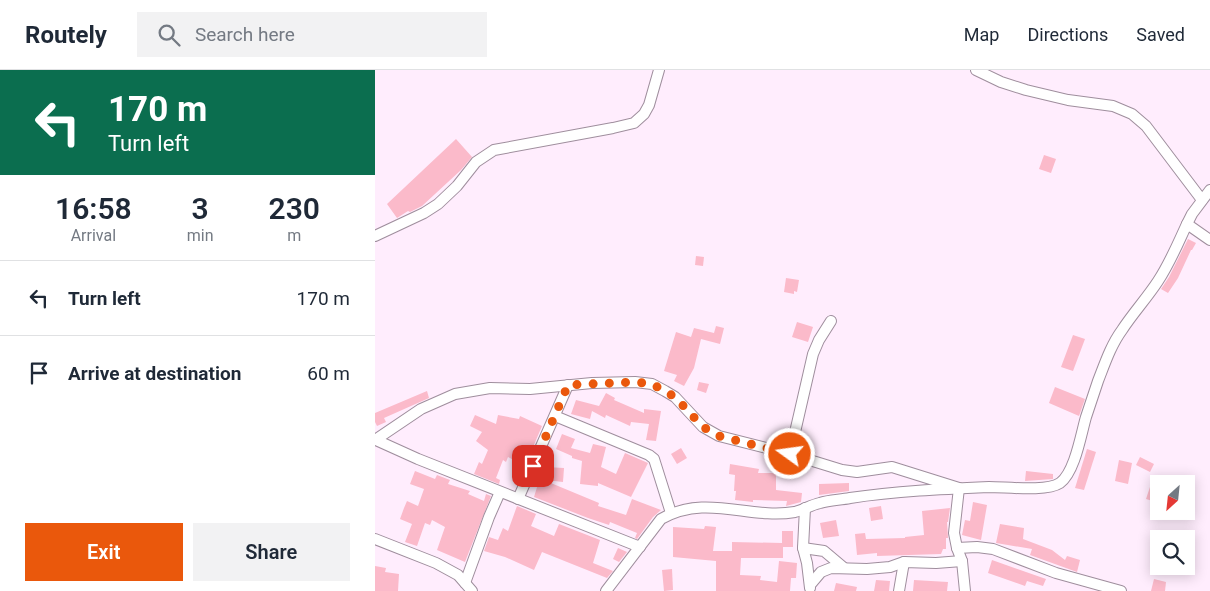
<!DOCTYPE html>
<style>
:root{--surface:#fff;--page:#f2f2f3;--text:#1f2937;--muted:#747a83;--line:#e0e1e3;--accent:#ea580c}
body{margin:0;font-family:Roboto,sans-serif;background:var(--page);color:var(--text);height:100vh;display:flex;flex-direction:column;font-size:19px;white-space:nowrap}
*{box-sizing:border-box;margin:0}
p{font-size:16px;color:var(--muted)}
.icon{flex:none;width:28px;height:28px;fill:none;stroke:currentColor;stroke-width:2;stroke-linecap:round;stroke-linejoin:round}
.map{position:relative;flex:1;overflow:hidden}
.panel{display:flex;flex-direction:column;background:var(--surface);width:375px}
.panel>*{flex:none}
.banner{background:#0b6e4f;color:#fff;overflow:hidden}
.needle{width:32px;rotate:207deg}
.buttons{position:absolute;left:775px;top:405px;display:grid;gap:10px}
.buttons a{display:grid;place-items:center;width:45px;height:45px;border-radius:0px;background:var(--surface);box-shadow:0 2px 12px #0003;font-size:25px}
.pin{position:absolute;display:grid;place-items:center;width:42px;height:42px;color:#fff;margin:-21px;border-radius:10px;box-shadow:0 2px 8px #0006}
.me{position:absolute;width:55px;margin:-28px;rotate:284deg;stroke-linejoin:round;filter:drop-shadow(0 0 4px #0008)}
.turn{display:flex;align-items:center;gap:18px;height:105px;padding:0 25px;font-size:22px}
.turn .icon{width:65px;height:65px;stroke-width:2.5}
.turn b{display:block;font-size:35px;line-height:42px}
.eta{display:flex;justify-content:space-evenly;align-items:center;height:85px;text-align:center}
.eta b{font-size:30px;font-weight:600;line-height:35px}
.action{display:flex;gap:10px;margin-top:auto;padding:10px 25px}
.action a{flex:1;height:58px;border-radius:0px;background:var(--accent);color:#fff;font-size:20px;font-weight:600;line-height:58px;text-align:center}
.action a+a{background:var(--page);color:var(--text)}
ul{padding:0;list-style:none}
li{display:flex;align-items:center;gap:15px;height:75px;padding:0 25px;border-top:1px solid var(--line)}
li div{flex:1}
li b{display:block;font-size:19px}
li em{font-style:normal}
header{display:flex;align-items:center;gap:30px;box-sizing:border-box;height:70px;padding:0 25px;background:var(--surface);border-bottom:1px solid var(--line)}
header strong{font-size:24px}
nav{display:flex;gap:28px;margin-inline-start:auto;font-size:18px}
.search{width:350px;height:45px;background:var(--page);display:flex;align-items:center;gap:12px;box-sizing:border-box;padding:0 18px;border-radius:0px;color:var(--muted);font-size:19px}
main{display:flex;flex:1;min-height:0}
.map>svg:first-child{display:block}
.building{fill:#fbbaca}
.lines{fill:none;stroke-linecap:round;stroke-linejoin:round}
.minor-casing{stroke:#9f8e9d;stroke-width:12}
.minor{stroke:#fff;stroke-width:10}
.route{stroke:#ea580c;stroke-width:9;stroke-dasharray:0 16.2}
</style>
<header>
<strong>Routely</strong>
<div class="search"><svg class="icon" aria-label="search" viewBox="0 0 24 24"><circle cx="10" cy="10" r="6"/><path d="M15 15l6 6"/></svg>Search here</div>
<nav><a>Map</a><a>Directions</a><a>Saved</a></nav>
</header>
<main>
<section class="panel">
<div class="banner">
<div class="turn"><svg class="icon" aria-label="left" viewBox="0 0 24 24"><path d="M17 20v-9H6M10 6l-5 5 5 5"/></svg><div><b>170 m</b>Turn left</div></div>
</div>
<div class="eta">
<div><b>16:58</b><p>Arrival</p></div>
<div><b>3</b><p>min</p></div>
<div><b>230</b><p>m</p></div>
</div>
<ul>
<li><svg class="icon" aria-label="left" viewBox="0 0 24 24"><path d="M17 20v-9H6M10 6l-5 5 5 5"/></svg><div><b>Turn left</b></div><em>170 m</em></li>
<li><svg class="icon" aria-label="arrive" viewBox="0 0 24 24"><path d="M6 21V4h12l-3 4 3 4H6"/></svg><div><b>Arrive at destination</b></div><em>60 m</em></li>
</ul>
<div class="action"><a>Exit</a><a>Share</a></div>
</section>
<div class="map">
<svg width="835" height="521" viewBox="0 0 835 521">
<rect width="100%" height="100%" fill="#ffedfd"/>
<g class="building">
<polygon points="81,69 97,87 86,100 47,136 35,142 33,141 22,148 12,134"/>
<polygon points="669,85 681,89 676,103 664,99"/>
<polygon points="813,169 821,173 817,180 816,180 803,208 793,223 786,219 794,207"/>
<polygon points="321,186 329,187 328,196 320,195"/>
<polygon points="411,208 424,210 422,222 419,221 419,224 409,222"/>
<polygon points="422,252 438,257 433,272 417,267"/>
<polygon points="341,256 349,258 345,274 326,269 319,298 309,316 299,311 302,305 289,301 301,262 316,267 319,258 339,263"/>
<polygon points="698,265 710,269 698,301 686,297"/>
<polygon points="324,312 334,314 331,323 322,320"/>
<polygon points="680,317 710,329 704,346 674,333"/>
<polygon points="52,321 54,328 9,348 11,352 2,356 0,352 0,343"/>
<polygon points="231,323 240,328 239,330 269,343 269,339 286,341 281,371 271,370 274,354 256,352 255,356 231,345 230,348 217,341 215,349 196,344 201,330 224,336"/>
<polygon points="100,345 121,354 123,345 144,349 145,346 167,356 150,396 133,387 131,392 128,390 121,408 125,410 124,414 99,404 104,392 107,394 113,380 101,371 107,362 95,356"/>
<polygon points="187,364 200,369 196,378 215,383 218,374 231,377 226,397 241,404 250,383 273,393 256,427 223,413 223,416 205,414 207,391 197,388 197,386 181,379"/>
<polygon points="306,378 312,388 302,394 296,384"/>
<polygon points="712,379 721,382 709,420 700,418"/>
<polygon points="765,387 779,394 775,402 761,395"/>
<polygon points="744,390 757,393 753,414 740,411"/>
<polygon points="355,394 384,399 383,403 401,403 401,420 427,423 426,432 411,436 412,431 378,430 378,432 360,430 361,421 359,421 360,405 354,404"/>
<polygon points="171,397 189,398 188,412 171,410"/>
<polygon points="40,401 60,409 62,405 75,410 73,414 95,421 93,424 109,431 111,424 116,426 90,492 62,480 70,457 57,450 55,455 50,453 42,476 30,472 37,454 25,449 29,438 32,431 43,436 49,419 35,414"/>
<polygon points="651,401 678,404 678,409 650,411"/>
<polygon points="171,411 224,433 223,436 251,445 257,429 286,440 278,447 262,469 260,468 262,463 235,452 234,455 213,448 159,427 163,414 170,416"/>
<polygon points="474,413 474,421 444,425 444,414"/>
<polygon points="776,414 784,417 784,433 771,429"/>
<polygon points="598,432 612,435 606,470 587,465 590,450 595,451"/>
<polygon points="142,436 161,444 156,456 179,466 184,454 225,470 218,493 238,501 232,508 167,482 159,500 130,487 109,481 114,467 123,470 128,458 133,461"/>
<polygon points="506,436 508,449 496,451 494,438"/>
<polygon points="575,438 573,452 572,452 573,468 571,468 571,479 568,479 566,484 502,486 502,483 482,485 480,464 490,463 491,469 530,468 530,467 549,465 547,441"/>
<polygon points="461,450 464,466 448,468 445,453"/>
<polygon points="625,454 649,458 648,469 677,480 690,490 692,486 705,490 702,502 655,485 657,479 621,473"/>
<polygon points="330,456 341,457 338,481 357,481 357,472 407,473 407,461 418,461 418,477 408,477 408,488 366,488 365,505 386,506 385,510 402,512 404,491 422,493 421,508 416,508 415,521 341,521 341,491 298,487 298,457 329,459"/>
<polygon points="243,478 252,482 244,492 238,489"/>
<polygon points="617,490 671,509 668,516 652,511 650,516 613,503"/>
<polygon points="0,496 11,498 10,502 24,504 23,521 0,521"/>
<polygon points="297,499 298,520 289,521 287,500"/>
<polygon points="779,509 791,512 790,521 776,521"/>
<polygon points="501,510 515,511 514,521 499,521"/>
<polygon points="539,510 573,512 572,521 538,521"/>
<polygon points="461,513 482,517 481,521 459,521"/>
</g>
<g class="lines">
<defs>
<g id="minor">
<polyline points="601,0 626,12 651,20 693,30 738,36 757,44 771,56 827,130"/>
<polyline points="835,120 817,144 812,154 835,170"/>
<polyline points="0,166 49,143 63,134 82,116 101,92 119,80 238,58 259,53 269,44 274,35 284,0"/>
<polyline points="180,346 274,385 279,389 296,443"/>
<polyline points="0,370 46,339 80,324 115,318 155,319 217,313 260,312 277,314 290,321 300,327 328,357 344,366 415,384 467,400 482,402 517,397 584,418 579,463 582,478 587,491 590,521"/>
<polyline points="1,370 43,389 265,477"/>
<polyline points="415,384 438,284 444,270 456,251"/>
<polyline points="143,429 193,315"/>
<polyline points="430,438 428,478 432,493 435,518"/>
<polyline points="0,469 61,493 83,505 97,521"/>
<polyline points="428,478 449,481 468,497"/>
<polyline points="582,478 602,477 618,479 681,503 746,521"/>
<polyline points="90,513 114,447 125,422"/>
<polyline points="435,515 446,502 456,498 492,499 515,497 529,492 561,493 587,491"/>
<path d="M231 521 286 449C332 423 374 450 420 442 428 440 436 435 445 433 454 430 465 430 475 428 521 421 567 419 614 417 632 417 671 422 685 413 700 402 706 364 711 347 715 335 719 323 723 311 730 293 736 275 747 260 758 243 772 228 783 211 795 193 803 173 812 154"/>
<polyline points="524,521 529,492"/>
</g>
</defs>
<use href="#minor" class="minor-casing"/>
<use href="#minor" class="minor"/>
</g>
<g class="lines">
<polyline class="route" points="158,396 193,315 260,312 277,314 300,327 328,357 344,366 415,384"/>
</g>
</svg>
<div class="buttons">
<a><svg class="needle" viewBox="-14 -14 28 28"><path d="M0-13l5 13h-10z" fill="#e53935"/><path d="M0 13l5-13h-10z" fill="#747a83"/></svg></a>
<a><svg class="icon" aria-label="search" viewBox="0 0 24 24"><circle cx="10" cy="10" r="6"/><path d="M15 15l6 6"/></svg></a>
</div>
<div class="pin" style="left:158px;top:396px;background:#d93025"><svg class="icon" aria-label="arrive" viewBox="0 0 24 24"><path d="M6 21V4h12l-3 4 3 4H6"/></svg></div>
<svg class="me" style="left:415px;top:384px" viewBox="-20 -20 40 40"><circle r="17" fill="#ea580c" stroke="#fff" stroke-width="3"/><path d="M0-11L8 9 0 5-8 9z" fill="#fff"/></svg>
</div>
</main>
